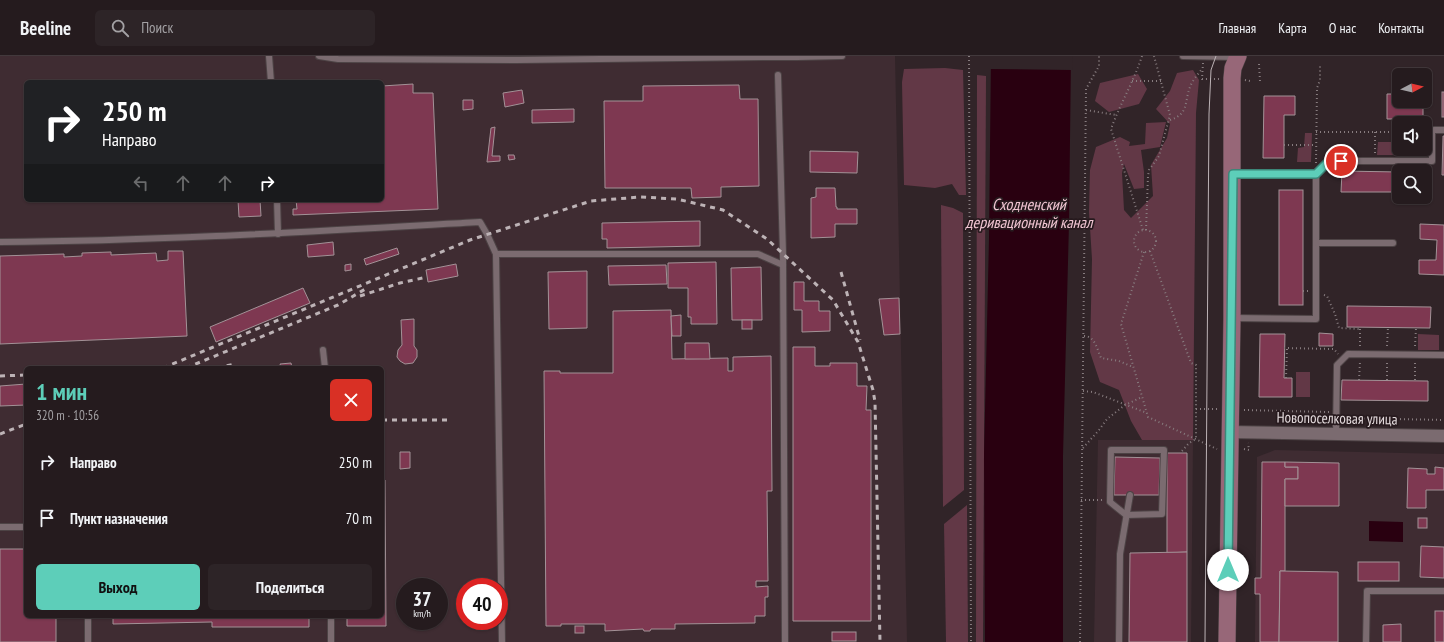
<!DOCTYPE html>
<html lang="ru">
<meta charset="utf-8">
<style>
:root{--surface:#251b1e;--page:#2d2427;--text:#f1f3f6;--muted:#a3a1a4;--line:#42393c;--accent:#5dceb9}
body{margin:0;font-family:"PT Sans Narrow",sans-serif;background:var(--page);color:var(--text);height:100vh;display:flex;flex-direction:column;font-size:15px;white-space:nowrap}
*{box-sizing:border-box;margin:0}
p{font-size:13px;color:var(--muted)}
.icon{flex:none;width:22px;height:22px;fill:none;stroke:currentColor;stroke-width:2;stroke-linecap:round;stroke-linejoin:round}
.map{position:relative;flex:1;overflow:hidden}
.sheet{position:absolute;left:24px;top:310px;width:360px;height:252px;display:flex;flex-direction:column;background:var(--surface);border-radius:6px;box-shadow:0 1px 3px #0004,0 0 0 1px var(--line)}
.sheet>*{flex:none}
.guide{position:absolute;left:24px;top:24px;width:360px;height:122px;border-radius:6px;box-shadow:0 1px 3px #0004,0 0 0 1px var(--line);background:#202124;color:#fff;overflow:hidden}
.needle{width:26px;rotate:83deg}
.tools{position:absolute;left:1392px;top:12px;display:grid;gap:8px}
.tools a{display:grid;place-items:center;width:40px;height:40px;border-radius:6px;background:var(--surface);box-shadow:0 1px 3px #0004,0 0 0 1px var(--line);font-size:20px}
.speed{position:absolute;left:396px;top:522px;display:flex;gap:8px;font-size:20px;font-weight:700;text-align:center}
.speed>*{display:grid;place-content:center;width:52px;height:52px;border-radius:50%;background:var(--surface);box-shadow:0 1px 3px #0004,0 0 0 1px var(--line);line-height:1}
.speed small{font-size:10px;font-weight:400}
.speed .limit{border:6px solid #d22;background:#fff;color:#111}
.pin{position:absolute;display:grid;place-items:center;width:34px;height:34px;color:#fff;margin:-17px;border:2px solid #fff;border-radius:50%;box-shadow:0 1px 4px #0007}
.me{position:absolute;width:44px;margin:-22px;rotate:0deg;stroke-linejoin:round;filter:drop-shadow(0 0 3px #0008)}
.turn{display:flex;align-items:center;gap:14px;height:84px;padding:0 12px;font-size:18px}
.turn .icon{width:52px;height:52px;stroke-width:2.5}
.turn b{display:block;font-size:28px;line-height:34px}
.lanes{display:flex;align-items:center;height:38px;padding:0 12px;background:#0003;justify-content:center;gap:20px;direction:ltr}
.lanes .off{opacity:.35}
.round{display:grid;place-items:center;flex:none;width:42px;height:42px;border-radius:6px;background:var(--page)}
.summary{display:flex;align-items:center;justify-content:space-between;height:68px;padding:0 12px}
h1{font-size:24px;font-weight:700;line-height:30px;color:var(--accent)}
.button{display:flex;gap:8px;margin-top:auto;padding:8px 12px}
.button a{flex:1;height:46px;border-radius:6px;background:var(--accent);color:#111;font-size:16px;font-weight:700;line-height:46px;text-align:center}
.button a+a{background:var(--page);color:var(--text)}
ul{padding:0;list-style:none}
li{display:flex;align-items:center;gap:12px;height:56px;padding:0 12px}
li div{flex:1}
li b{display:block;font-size:15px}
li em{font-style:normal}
header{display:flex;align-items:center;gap:24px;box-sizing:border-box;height:56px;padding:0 20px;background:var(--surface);border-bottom:1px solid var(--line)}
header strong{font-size:19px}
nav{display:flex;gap:22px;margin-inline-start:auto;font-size:14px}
.search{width:280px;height:36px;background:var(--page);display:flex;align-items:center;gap:10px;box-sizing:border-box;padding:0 14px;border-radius:6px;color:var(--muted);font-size:15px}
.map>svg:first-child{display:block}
.built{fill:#3f2c32;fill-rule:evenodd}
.green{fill:#623846}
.water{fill:#290010}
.pier{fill:#312428}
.building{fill:#7e3851;stroke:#a39297}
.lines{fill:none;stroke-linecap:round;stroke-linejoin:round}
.lane-casing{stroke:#4d4345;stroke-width:8}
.street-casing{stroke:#4d4345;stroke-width:14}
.secondary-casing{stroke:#4d4345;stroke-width:18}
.path{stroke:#877c7f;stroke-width:2;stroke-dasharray:1 3;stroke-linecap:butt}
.lane{stroke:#7b6b70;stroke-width:6}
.street{stroke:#7b6b70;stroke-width:12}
.secondary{stroke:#976778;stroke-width:17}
.tram{stroke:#bdb3b6;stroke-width:1}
.rail{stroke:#bdb3b6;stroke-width:3;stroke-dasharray:5 5;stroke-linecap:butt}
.lane-bridge-casing{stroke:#4d4345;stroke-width:8;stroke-linecap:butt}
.lane-bridge{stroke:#7b6b70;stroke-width:6}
.route-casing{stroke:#3c8678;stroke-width:10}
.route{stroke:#5dceb9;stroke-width:7}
.labels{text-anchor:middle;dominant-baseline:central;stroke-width:3.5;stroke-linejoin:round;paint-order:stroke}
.street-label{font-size:15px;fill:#e4dbdd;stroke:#271a1e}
.water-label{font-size:16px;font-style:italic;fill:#f1c5d2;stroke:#271a1e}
</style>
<header>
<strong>Beeline</strong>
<div class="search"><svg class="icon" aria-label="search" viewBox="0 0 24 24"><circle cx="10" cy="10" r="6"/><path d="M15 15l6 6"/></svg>Поиск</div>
<nav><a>Главная</a><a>Карта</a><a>О нас</a><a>Контакты</a></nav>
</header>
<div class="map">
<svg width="1444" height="586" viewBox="0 0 1444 586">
<rect width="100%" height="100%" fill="#312428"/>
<g class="built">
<path d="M0 0H895L907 586H0ZM26 26H382V144H26ZM26 312H382V560H26ZM405 531H439V565H405ZM465 531H499V565H465Z"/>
<polygon points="1098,384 1193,384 1191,586 1094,586"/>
<polygon points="1275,394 1444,398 1444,586 1255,586 1257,401"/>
</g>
<g class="green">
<polygon points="945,12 963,14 966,139 959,139 952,128 935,132 904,129 902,26 904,13"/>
<polygon points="1193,14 1199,24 1196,57 1193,384 1142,384 1131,365 1119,334 1100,326 1090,296 1092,203 1089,156 1090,114 1096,91 1120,81 1130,86 1129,90 1145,88 1146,67 1166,66 1160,91 1141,94 1144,116 1144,132 1134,133 1124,108 1122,117 1124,154 1131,162 1153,140 1151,109 1167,82 1170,68 1156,53 1170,35 1177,17"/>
<polygon points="1138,18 1147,33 1139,48 1109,56 1095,45 1100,27"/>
<polygon points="977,19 986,20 983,586 976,586"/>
<polygon points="1305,77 1312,77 1311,106 1297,106 1298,92 1304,91"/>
<polygon points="1378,86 1399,86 1399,93 1406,93 1406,99 1377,99"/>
<polygon points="941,149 953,152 963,157 964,434 943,451"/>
<polygon points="1418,278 1439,279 1439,294 1418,294"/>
<rect x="1296" y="316" width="14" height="25"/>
<polygon points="967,449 968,586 946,586 944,468"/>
</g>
<g class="water">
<polygon points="991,0 1071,0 1069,167 1063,400 1063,586 985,586 984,399 989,182"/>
<polygon points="1369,465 1403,466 1403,486 1369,485"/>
</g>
<polygon class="pier" points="989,0 1073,0 1072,14 989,13"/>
<g class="building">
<polygon points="413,28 413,37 433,37 438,153 293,159 293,153 297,153 296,144 382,144 382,30"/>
<polygon points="739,29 740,43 758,43 759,130 721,131 721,141 692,142 691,132 605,132 604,45 643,45 643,30"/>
<polygon points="522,34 524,47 505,51 503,37"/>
<rect x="1442" y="36" width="2" height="25"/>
<polygon points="1387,38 1399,38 1399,45 1423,45 1423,63 1387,63"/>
<polygon points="1264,40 1295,40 1295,59 1284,59 1284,102 1263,102"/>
<polygon points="463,44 473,44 473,53 463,54"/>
<polygon points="574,53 574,66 532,67 532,54"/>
<polygon points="495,71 492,100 500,100 500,105 487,106 491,72"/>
<polygon points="1443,80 1444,80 1444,119 1442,119"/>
<polygon points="810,95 858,96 857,117 810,116"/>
<polygon points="508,99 514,99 515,103 509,104"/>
<polygon points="1342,115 1399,116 1399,136 1341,136"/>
<rect x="1425" y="116" width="4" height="20"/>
<polygon points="816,132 835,132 836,151 837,151 837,153 857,153 857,168 835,168 835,181 811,182 811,142 816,141"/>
<rect x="1279" y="134" width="24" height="115"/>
<polygon points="238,144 260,144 261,160 239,161"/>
<polygon points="700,165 700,190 607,192 607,183 602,183 602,167"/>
<polygon points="1420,168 1444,169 1444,219 1419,218 1419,204 1436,204 1437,184 1420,183"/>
<polygon points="333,186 334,199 308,201 307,189"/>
<polygon points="397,192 399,198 366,209 364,203"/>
<polygon points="168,195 183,195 187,280 0,288 0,200 64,198 64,201 82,200 82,197 111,196 111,199 156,197 157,205 168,204"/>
<polygon points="716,206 717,268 691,268 691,261 688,261 688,232 668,232 668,207"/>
<polygon points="351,208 351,214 345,215 345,209"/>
<polygon points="456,208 458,220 428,226 426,214"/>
<polygon points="666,209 667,228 609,229 608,210"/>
<polygon points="761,211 762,264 732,264 731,212"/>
<polygon points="587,215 587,272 549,273 548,216"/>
<polygon points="794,226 804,226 804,245 819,245 819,255 830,255 830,275 802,276 802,254 794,254"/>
<polygon points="303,232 310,247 216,286 210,271"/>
<polygon points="899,242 900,278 884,279 879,243"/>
<polygon points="1347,250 1431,251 1430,272 1347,271"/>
<polygon points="671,254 672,303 728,302 728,315 733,315 733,301 771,300 772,435 767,435 768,525 756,525 756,531 768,530 768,541 765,541 765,560 755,560 755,567 675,568 675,573 651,573 650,575 644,575 643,573 605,575 605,568 561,568 561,570 546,570 544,315 560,315 560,317 613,317 613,255"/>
<polygon points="681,259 681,280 672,280 671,260"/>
<polygon points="414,263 414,290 417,294 417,301 413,307 405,308 400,305 397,301 398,294 402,289 401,264"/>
<rect x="742" y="264" width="10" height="9"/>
<polygon points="1319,277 1333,278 1333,290 1319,290"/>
<polygon points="1260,278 1285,278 1284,322 1292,322 1292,341 1259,341"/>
<polygon points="685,287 709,287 710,303 685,303"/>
<polygon points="793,291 815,291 815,310 830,310 830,307 857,307 857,330 867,330 866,354 871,354 871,565 793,565"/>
<polygon points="291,307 292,312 281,312 280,308"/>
<polygon points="1342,324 1428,325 1428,345 1341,344"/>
<polygon points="26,328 26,349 0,350 0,330"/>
<polygon points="400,396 410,396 410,412 400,413"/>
<polygon points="1167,397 1187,397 1187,496 1167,497"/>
<polygon points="1115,401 1160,402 1159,439 1114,439"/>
<polygon points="1262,406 1285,406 1285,411 1298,411 1298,423 1285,423 1285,515 1280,515 1279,586 1260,586 1260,538 1255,538 1255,522 1261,522"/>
<polygon points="1285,406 1339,407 1339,450 1285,450 1285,423 1298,423 1298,411 1285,411"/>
<polygon points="1435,411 1444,412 1444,434 1426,434 1426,452 1407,452 1408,412 1427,413 1427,418 1435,418"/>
<polygon points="382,424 385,424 386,570 347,570 347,560 382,560"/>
<rect x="1418" y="462" width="9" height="10"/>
<polygon points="1421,490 1444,491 1444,522 1420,521"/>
<polygon points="0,493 26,493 26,560 56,560 56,586 0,586"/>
<polygon points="1187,496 1187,586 1129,586 1130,497"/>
<rect x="1358" y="506" width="41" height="19"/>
<polygon points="1280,515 1338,516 1338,586 1279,586"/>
<rect x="1435" y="555" width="9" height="31"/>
<polygon points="113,560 309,560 309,571 212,571 212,566 113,568"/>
<polygon points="1401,568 1401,586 1383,586 1383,569"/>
<rect x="575" y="570" width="9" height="7"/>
<rect x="832" y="576" width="24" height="9"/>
</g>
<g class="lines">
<defs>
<g id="lane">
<polyline points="269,0 271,26"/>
<polyline points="319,0 338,3 518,4 765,1"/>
<polyline points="1183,0 1236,1"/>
<polyline points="797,1 842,0"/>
<polyline points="778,19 783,198 785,586"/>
<polyline points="1233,118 1316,118 1316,263 1233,262"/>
<polyline points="1316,118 1329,105 1432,105 1432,76 1434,74 1444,74"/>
<polyline points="277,144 278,178"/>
<path d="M0 186C160 185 320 175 480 166L487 178 496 198 502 586"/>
<polyline points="1316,187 1393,187"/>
<polyline points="496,198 758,198 783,209"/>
<polyline points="323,294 325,312"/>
<polyline points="1336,378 1337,309 1348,298 1444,299"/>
<polygon points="1111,394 1164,394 1162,458 1126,459 1110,446"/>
<polyline points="0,471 26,471"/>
<polyline points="331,560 331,586"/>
<polyline points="88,586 88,560"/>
<polyline points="1119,586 1120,498 1130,439"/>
<polyline points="1366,586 1367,535 1444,535"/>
</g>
<polyline id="street" points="1230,376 1444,380"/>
<polyline id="secondary" points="1227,586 1232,262 1232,22 1233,12 1238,0"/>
</defs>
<use href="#lane" class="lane-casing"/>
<use href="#street" class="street-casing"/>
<use href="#secondary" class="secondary-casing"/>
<g class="path">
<polyline points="969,0 971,586"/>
<path d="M1142 0C1134 25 1120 48 1111 73L1143 174"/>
<polyline points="1203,7 1202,23 1219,23"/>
<polyline points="1259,8 1260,25"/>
<polyline points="1245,24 1250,25"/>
<polyline points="1132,25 1161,25"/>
<polyline points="1086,54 1116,59"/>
<path d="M1170 64C1189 58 1184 47 1190 31 1192 25 1198 18 1202 13"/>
<polyline points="1316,76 1399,76"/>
<polyline points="1284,89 1316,89"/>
<polyline points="1375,97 1375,76"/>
<polyline points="1316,107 1317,32 1320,24 1320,9"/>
<circle cx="1145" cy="185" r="11"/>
<polyline points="1146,174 1148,120 1149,114 1159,100 1170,59 1154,0"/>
<polyline points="1150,195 1191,307 1196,309 1196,383"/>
<polyline points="1144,196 1121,268 1148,361 1217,393"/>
<polyline points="1303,235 1309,235"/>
<polyline points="1324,239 1327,240 1335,258 1339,272 1360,273"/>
<path d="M1084 280C1095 280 1097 293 1101 302L1119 305 1133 311"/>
<polyline points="1360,290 1360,271"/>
<polyline points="1387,290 1388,271"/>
<polyline points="1415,290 1416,272"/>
<polyline points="1284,292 1334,293 1338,298"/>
<polyline points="1286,322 1287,292"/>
<polyline points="1359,324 1360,306"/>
<polyline points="1387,324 1387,306"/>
<polyline points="1415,324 1415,307"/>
<polyline points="1083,335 1093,336 1147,357"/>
<polyline points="1196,353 1218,353"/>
<polyline points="1244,354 1329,356"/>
<polyline points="1344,362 1444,364"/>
<polyline points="1083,392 1099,374 1107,363 1125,349 1142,341"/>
<polyline points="1244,393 1249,394 1248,387"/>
<polyline points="1182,395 1189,387 1196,383"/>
<polyline points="1081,444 1103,444"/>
<polyline points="1080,586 1086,33 1099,10 1099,0"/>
</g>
<use href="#lane" class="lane"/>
<use href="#street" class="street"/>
<use href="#secondary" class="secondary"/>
<polyline class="tram" points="1205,586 1209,58 1211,14 1216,0"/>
<g class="rail">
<polyline points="841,216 860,284"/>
<polyline points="360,240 400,227 427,221"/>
<polyline points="163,312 470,184 591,145 640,141 677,143 723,154 767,183 833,244 858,286 873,334 875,346 880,586"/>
<polyline points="186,312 338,249 367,232"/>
<polyline points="217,312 235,308"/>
<polyline points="0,320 26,319"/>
<polyline points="382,364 447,364"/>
<polyline points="0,378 26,368"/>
</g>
<defs>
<polyline id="lane-bridge" points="765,1 797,1"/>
</defs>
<use href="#lane-bridge" class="lane-bridge-casing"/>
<use href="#lane-bridge" class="lane-bridge"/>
</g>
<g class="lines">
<defs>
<polyline id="route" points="1228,514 1233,118 1316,118 1329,105 1341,105"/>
</defs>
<use href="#route" class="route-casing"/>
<use href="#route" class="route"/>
</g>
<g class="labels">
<g class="street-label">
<text transform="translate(1337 362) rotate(1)">Новопоселковая улица</text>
</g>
<g class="water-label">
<text x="1029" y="148">Сходненский<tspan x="1029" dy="18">деривационный канал</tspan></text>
</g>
</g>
</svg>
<div class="tools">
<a><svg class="needle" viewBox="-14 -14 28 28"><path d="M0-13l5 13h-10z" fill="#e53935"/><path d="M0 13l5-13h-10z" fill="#a3a1a4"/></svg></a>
<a><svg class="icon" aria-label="sound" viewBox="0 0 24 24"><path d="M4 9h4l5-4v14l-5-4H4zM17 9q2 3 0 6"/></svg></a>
<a><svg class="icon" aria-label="search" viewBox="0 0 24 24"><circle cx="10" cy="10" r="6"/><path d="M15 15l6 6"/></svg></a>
</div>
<div class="speed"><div>37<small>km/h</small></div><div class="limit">40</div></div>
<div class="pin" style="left:1341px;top:105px;background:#d93025"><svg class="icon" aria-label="arrive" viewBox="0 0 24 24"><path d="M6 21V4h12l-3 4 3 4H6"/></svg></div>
<svg class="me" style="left:1228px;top:514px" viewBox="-20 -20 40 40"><circle r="19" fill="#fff"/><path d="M0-13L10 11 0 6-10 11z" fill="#5dceb9"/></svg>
<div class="guide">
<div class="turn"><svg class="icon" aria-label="right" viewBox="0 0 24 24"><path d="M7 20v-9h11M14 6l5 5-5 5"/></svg><div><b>250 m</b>Направо</div></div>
<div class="lanes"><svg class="icon off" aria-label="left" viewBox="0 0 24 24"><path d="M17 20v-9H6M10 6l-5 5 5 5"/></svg><svg class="icon off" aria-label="ahead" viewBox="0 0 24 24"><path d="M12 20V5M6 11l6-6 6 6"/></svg><svg class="icon off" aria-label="ahead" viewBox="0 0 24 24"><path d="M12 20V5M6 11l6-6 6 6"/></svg><svg class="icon" aria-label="right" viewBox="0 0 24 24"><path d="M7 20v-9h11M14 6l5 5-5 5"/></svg></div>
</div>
<section class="sheet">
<div class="summary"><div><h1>1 мин</h1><p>320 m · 10:56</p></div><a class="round" style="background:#d93025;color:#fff"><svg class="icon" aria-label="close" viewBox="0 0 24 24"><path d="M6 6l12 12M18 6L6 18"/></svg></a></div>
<ul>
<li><svg class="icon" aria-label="right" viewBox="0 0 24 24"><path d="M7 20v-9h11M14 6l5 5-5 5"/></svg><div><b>Направо</b></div><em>250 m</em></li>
<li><svg class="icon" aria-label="arrive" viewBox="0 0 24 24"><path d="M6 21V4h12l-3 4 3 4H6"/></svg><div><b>Пункт назначения</b></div><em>70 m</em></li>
</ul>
<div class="button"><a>Выход</a><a>Поделиться</a></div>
</section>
</div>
